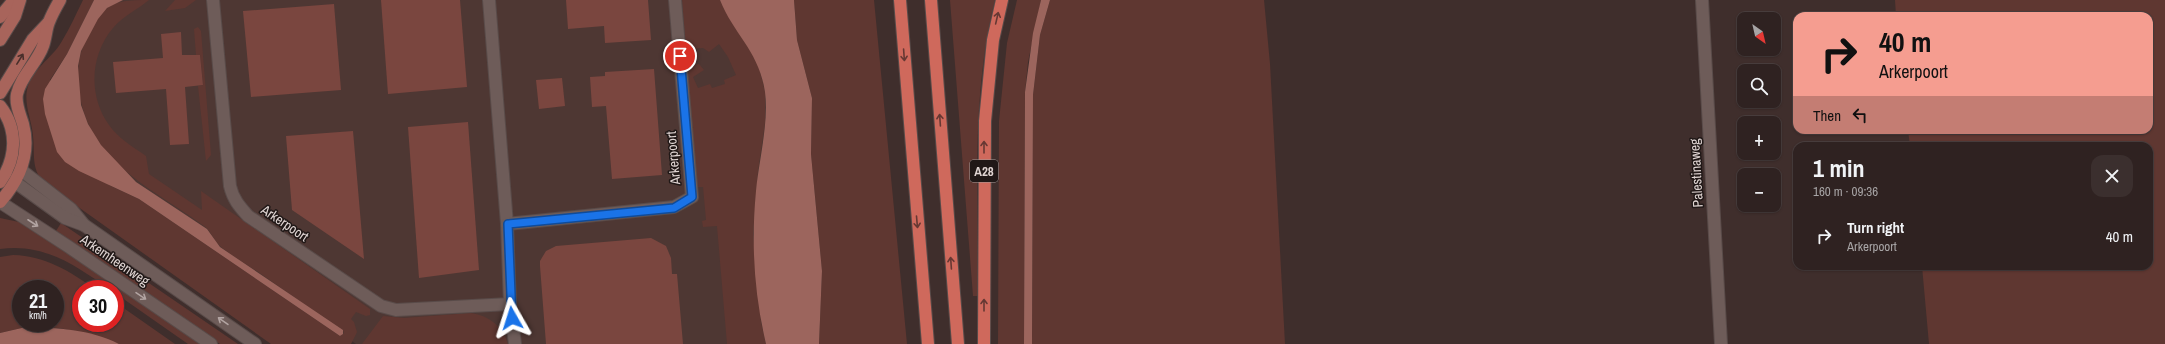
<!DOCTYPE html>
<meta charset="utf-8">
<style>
:root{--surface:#2f2221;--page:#3b2f2e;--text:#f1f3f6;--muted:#a7a4a5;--line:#4a3f3f}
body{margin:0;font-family:"Archivo Narrow",sans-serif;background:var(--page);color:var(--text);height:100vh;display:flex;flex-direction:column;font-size:15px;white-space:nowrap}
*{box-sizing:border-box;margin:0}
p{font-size:13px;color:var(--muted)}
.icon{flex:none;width:22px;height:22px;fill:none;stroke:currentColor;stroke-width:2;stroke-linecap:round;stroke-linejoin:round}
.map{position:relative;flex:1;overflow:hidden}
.drawer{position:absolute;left:1793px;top:142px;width:360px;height:128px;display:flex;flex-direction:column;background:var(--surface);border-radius:12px;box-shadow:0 1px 3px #0004,0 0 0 1px var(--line)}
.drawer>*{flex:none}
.top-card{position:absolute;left:1793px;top:12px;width:360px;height:122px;border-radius:12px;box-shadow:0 1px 3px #0004,0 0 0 1px var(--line);background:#f59d90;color:#111;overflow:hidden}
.needle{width:26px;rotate:146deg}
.fabs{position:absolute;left:1737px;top:12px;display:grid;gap:8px}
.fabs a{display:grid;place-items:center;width:44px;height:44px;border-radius:8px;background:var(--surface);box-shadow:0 1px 3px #0004,0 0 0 1px var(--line);font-size:20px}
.speed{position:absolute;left:12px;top:280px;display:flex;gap:8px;font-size:20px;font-weight:700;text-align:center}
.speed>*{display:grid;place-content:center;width:52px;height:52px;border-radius:50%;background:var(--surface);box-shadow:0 1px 3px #0004,0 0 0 1px var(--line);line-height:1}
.speed small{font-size:10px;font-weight:400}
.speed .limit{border:6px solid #d22;background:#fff;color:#111}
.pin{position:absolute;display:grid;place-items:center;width:34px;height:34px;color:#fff;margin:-17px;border:2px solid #fff;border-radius:50%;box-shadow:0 1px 4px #0007}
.me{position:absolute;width:44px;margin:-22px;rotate:354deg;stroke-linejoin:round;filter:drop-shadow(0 0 3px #0008)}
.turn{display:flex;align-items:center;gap:14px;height:84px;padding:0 20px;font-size:18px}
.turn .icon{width:52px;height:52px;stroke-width:2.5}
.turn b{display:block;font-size:28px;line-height:34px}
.then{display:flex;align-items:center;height:38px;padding:0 20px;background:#0003;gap:8px;font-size:15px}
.round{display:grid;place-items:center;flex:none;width:42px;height:42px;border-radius:12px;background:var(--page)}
.headline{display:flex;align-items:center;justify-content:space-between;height:68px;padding:0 20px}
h1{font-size:24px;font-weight:800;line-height:30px}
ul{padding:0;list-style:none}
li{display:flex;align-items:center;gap:12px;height:52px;padding:0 20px}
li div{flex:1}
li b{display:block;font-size:15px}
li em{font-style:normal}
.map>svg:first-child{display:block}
.built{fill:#4e3733}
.green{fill:#5f3731;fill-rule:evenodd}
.water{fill:#9c655d}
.building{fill:#7a463f}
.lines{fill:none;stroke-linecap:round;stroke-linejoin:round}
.street-casing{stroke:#594b49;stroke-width:14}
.secondary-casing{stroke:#594b49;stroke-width:14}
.primary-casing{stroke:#594b49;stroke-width:14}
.highway-casing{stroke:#594b49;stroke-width:14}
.street{stroke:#6e5c59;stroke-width:12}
.secondary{stroke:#6e5c59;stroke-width:12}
.primary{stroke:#a8645b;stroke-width:12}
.highway{stroke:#cf695c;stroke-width:12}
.oneway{stroke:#663833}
.oneway2{stroke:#492f2b}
.oneway3{stroke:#b2a4a2}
.route-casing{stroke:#114b97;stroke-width:10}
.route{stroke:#1a73e8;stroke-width:7}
.labels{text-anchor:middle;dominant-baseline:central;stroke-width:3;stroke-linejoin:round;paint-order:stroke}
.shield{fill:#201817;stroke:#a69c9a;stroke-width:1}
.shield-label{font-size:13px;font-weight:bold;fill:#dfd4d2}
.street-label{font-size:14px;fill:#dfd4d2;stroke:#201817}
</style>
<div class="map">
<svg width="2165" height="344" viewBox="0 0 2165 344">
<rect width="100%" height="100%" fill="#3f2e2c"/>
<polygon class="built" points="108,0 774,0 803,344 356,344 121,182 60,87"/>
<g class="green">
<path d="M83 0H94L67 54 50 80 109 185 139 199 340 336 344 333 343 330C316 312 288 293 261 274 248 265 233 257 221 247 214 241 211 231 204 226 153 188 87 162 79 89 77 72 78 57 85 42 103 5 108 0 149 0 137 10 123 16 113 28 90 55 88 96 109 125 118 138 133 147 146 156L149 174 202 210 201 191 370 309V315L366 316 356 312 351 319 354 322 357 332 351 344H271L43 182C31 168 35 153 33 136 32 121 24 105 27 90 31 69 52 59 62 41 70 28 76 14 83 0Z"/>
<polygon points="175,0 196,0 185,8 165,11"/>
<polygon points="682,0 720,0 728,15 758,63 765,92 765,123 758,171 753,234 761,322 766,344 727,344 717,226 703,227 702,221 706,220 703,187 697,187 687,65 699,64 704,70 693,77 698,88 710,84 712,88 725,84 724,80 736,75 728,57 719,44 709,52 703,48 686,49"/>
<polygon points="794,0 874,0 907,344 819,344 822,271 811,154 812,98 797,40"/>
<path d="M950 0H995C971 94 978 199 978 296H973Z"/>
<polygon points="1017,0 1041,0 1028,62 1025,92 1024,344 998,344 999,121 1007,43"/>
<polygon points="1050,0 1264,0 1270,64 1285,344 1032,344 1033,95 1040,35"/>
<polygon points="1895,0 2165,0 2165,344 1929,344 1922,266 2149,266 2149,146 1910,146 1908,130 2149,130 2149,16 1896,16"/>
<polygon points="198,27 201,31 211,155 206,161 198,86 203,85 200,55 196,55 194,29"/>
<path d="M0 218 19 222 84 263 202 344H188L115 293V289H109C75 265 44 243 0 249Z"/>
<polygon points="61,223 238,344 220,344 56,231"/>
<path d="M13 255C46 256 69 271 95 289H81V323H115V302L175 344H119L90 334 59 328 26 327 0 333V257ZM21 289H55V323H21Z"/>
<path d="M471 313C490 316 502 326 508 344H362L383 316 404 318Z"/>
</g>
<g class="water">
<polygon points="94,0 123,0 107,8 98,19 81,51 78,66 81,105 88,124 101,145 136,182 207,229 220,247 343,330 343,334 340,336 139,199 79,171 65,162 57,152 45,114 43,99 45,89 67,54"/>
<path d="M720 0H794L797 40 812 98 811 154 822 271 819 344H766C754 293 751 243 756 191 759 160 769 122 765 92 759 51 734 35 720 0Z"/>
<polygon points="1041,0 1050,0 1040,35 1033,95 1032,344 1024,344 1025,92 1033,33"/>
<path d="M26 327C57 328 90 329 119 344H0V333Z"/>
</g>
<g class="building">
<polygon points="381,0 460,0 467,87 388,94"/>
<polygon points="566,0 648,0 651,40 605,43 604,26 568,29"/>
<polygon points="334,4 341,90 251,97 243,11"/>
<polygon points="181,32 182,55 200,55 203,85 185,87 189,144 170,145 166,89 116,93 113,62 163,58 161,34"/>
<polygon points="654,69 662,175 612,179 606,106 592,107 590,77 605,76 605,72"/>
<polygon points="562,78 565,106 539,109 536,80"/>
<polygon points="468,122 479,270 419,278 408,127"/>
<polygon points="353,131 364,259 292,210 286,136"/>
<polygon points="651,238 666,246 671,258 672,274 677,274 683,344 546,344 540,266 540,261 546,251 556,246"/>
</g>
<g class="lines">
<defs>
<g id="street">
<path d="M213 0 230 186C233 199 239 206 248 216L381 306 396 310 510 304"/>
<polyline points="489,0 507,224 510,304 515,344"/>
<polyline points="1702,0 1721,344"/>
<polyline points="507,224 674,207 692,197 675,0"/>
</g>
<g id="secondary">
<polyline points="21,170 71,209 84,225 255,344"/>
<polyline points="15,182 65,218 84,225"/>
<polyline points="0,202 69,247 211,344"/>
</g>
<g id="primary">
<polyline points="0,17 14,0"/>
<polyline points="0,40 15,16 20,0"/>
<polyline points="0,93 33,39 48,23"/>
<path d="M0 106C18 129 17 158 0 182"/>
<path d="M0 202C20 179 31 154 23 124 20 114 15 104 17 94 21 76 37 63 43 46 46 38 46 29 49 22 52 14 56 7 60 0"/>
</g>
<g id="highway">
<polyline points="900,0 928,344"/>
<polyline points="931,0 958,344"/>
<polyline points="984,344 985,121 993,40 1002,0"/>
</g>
</defs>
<use href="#street" class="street-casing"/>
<use href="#secondary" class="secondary-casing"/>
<use href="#primary" class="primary-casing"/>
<use href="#highway" class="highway-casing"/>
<use href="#street" class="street"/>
<use href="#secondary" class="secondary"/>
<use href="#primary" class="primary"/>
<use href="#highway" class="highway"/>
</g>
<defs><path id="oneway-shaft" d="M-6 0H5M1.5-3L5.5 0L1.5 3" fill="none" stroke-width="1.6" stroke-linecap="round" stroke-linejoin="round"/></defs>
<g class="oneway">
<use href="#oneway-shaft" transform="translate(997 18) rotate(-77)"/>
<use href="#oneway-shaft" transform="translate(904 55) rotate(86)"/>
<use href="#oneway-shaft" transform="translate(940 120) rotate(-94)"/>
<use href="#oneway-shaft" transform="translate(984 147) rotate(-90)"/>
<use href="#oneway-shaft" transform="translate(917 222) rotate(85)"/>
<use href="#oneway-shaft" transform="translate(951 263) rotate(-94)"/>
<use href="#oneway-shaft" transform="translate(984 305) rotate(-90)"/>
</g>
<use class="oneway2" href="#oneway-shaft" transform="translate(20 59) rotate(-58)"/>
<g class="oneway3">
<use href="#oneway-shaft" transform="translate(33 223) rotate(33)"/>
<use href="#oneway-shaft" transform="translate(141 296) rotate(34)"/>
<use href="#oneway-shaft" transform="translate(223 321) rotate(-145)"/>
</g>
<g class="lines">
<defs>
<polyline id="route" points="512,318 508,224 674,208 692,197 680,56"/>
</defs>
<use href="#route" class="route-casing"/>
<use href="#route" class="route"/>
</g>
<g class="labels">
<rect class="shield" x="970" y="160" width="28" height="22" rx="3"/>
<g class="shield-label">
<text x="984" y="171">A28</text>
</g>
<g class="street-label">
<text transform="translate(673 158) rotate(-95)">Arkerpoort</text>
<text transform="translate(1696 173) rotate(-93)">Palestinaweg</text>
<text transform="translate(285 223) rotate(34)">Arkerpoort</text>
<text transform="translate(115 260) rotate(34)">Arkemheenweg</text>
</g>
</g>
</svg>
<div class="fabs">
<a><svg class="needle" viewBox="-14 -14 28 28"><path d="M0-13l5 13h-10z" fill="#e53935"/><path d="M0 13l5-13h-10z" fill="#a7a4a5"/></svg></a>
<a><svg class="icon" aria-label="search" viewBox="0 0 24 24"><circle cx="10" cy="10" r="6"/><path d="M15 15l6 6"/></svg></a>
<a>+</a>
<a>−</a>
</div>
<div class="speed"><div>21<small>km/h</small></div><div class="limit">30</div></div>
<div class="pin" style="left:680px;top:56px;background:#d93025"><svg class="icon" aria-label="arrive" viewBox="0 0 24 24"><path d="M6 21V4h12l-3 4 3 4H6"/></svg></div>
<svg class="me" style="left:512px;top:318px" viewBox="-20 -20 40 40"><path d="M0-17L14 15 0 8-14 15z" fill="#1a73e8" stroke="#fff" stroke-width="4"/></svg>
<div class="top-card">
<div class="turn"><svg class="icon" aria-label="right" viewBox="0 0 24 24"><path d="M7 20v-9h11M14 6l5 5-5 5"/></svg><div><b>40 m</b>Arkerpoort</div></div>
<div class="then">Then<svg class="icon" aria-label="left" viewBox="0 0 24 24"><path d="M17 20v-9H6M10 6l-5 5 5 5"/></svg></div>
</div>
<section class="drawer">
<div class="headline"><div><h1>1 min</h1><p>160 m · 09:36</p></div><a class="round"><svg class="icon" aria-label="close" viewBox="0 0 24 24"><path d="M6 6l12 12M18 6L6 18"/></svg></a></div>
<ul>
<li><svg class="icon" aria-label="right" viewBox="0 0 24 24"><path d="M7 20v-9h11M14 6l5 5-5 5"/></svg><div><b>Turn right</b><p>Arkerpoort</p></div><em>40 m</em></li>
</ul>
</section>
</div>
